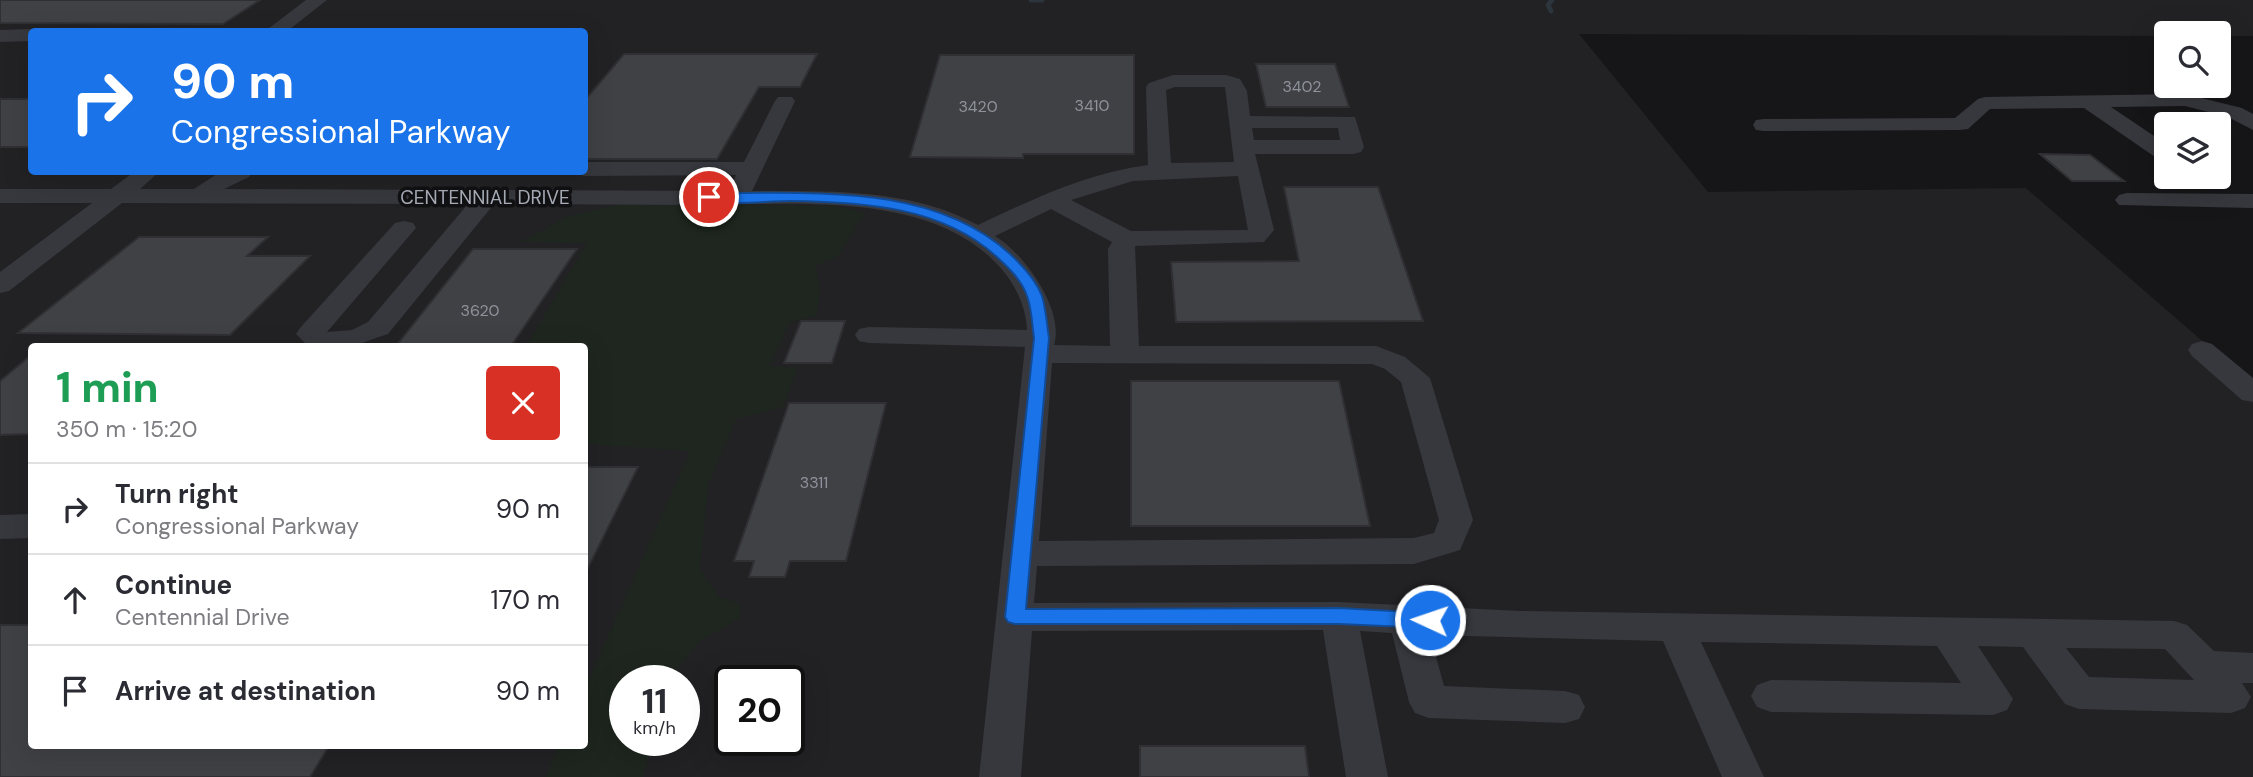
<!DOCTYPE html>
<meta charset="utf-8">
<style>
:root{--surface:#fff;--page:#f7f7f7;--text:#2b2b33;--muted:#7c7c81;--line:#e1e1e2}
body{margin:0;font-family:"DM Sans",sans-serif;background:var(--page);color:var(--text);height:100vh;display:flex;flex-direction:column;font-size:26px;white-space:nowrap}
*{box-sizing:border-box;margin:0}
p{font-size:23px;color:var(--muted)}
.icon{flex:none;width:38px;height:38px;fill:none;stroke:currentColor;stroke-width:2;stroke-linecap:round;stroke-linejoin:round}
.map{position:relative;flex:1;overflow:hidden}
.side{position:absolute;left:28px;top:343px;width:560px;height:406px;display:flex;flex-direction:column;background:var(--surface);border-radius:7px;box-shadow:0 7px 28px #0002}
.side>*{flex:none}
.top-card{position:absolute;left:28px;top:28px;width:560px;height:147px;border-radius:7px;box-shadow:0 7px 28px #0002;background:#1a73e8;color:#fff;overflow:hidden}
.buttons{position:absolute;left:2154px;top:21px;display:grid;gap:14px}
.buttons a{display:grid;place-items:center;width:77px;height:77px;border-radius:7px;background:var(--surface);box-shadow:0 7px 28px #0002;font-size:35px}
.speed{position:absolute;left:609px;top:665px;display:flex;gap:14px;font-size:35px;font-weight:700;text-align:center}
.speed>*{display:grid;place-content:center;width:91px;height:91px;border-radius:50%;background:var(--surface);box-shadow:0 7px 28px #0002;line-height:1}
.speed small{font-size:18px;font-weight:400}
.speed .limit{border:4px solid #111;border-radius:10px;background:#fff;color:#111}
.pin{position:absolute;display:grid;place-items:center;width:60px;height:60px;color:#fff;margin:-30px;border:4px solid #fff;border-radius:50%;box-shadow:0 2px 7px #0007}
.me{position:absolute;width:77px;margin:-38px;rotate:273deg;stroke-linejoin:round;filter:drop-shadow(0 0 5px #0008)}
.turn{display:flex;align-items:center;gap:24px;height:147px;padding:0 28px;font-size:32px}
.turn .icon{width:91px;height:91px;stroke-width:2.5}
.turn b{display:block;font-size:49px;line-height:60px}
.round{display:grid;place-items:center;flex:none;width:74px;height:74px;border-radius:7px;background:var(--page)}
.head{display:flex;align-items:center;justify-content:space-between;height:119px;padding:0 28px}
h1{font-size:42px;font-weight:800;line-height:52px;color:#1e9e55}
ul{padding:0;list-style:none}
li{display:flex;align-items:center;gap:21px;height:91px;padding:0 28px;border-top:2px solid var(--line)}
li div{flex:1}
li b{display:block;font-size:26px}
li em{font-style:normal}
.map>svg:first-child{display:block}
.built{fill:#222225;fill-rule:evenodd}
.green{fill:#1e261f}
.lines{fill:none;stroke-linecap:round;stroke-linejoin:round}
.stream{stroke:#2c353c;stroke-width:5}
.building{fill:#404145;stroke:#303034;stroke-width:2}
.minor{fill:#37383d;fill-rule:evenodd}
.route{fill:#1a73e8;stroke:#114b97;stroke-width:2}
.labels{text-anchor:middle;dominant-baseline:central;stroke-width:7;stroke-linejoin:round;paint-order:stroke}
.number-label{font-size:16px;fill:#8e929b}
.street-label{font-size:19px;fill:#a8adb8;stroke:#111113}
</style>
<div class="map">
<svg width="2253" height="777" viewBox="0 0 2253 777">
<rect width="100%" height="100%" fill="#161618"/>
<path class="built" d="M0 0H2253V36H2219V33H2166V36L1579 34 1708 192 2026 188 2253 385V777H0ZM32 32H584V172H32ZM32 346H584V746H32ZM625 681H684V740H625ZM730 681H789V740H730Z"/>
<polygon class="green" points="620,204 834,206 865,213 838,256 815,266 820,288 817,316 790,322 770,366 798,368 782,408 736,419 708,486 700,569 719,597 740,603 741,618 700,641 668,681 625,681 625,740 654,740 643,777 545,777 559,746 584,746 585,688 690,451 585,444 584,346 526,346 587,243 519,242 538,233 565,217"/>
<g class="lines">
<g class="stream">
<polyline points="1031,0 1042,0"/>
<polyline points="1551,11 1548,5 1552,0"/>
</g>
</g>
<g class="building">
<polygon points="0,0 260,0 223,24 0,23"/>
<polygon points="624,54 817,54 800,87 759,87 717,159 584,159 584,101"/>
<polygon points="940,55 1134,55 1134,154 1023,154 1023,158 910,157"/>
<polygon points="1256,64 1335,64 1349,107 1266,107"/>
<rect x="0" y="99" width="32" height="48"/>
<polygon points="2040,154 2090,155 2124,181 2072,181"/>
<polygon points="1284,187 1378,187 1423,321 1176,322 1171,262 1299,261"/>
<polygon points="139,237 268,237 247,256 310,256 230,335 18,333"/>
<polygon points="473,249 577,249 511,346 396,346"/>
<polygon points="801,321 845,321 832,363 784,363"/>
<polygon points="32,354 32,434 0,435 0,381"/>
<polygon points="1131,381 1339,381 1370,526 1131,526"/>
<polygon points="789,403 886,403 846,561 790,561 785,577 749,577 754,561 734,561"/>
<polygon points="584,467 638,467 584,576"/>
<polygon points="0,625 32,625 32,746 329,746 310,777 0,777"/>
<polygon points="1140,746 1305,746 1309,777 1140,777"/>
</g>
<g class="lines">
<g class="minor">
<polygon points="306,0 327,0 286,32 264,32"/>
<polygon points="32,29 39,32 32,32 32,41 0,42 0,30"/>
<path d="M1173 75H1226L1240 79 1247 91 1250 116 1355 117 1364 147 1361 152 1353 154H1255L1274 230 1264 242 1135 246 1139 346H1376L1405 357 1430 378 1473 520 1460 550 1414 564 1037 566 1034 603 1339 602 1520 611 2174 621 2187 625 2214 651 2253 653V683H2242L2251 697 2245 708 2231 713 2079 709 2065 704 2023 647 1978 646 2013 699 2007 710 1993 715 1771 712 1757 707 1751 696 1757 685 1771 680 1961 683 1937 646 1701 642 1764 777H1722L1663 641 1430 635 1444 686 1565 691 1579 695 1585 707 1579 719 1565 723 1429 718 1415 713 1409 702 1392 633 1360 631 1388 777H1346L1323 630 1032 631 1021 777H979L1025 347 869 343 859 341 855 335 859 329 869 327 1027 330C1026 303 1012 278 993 260 922 190 788 205 696 205 629 205 561 204 494 204L388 334 353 346H308L296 334 300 328 395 223 404 221 413 223 416 228 327 332 352 330 368 322 468 204 122 203 9 291 0 293V272L92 203H0V189H111L134 172H159L140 189H194L220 172H252L249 177 224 189 729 191 736 175 584 176 574 172H584V162H744L775 101 778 97H792L795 101 752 191C828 191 910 188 978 225 1033 199 1087 173 1148 165L1146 87 1149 83ZM1175 87H1225L1234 162 1171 163 1166 90ZM1252 128H1338L1340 140H1254ZM1238 176 1248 230 1131 231 1071 200 1133 181ZM1051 209 1112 242 1108 249 1110 346 1054 345C1065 311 1025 254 995 236ZM1052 363 1372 364 1385 369 1401 382 1439 520 1434 533 1414 538 1039 541ZM2066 648 2165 649 2194 680 2089 677Z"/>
<polygon points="2185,94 2242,108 2253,114 2253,130 2228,117 2185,106 2111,107 2166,144 2166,161 2158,159 2084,108 1990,109 1968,129 1960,130 1764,131 1756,130 1753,125 1756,120 1764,119 1955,118 1978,99 1985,97"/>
<polygon points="2127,193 2253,194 2253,208 2119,205 2115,200 2119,195"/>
<polygon points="2202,341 2212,344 2253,378 2253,402 2242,400 2192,356 2188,350 2192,344"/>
<polygon points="32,514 32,538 0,539 0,515"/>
</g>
</g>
<path class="route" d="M709 193C809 194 931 182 1010 254 1023 266 1036 280 1042 296 1046 309 1047 325 1049 338L1026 609 1339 608 1430 613 1437 615 1440 620 1437 626 1430 628 1339 624H1015L1008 622 1005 617 1034 338C1032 325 1032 309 1027 296 1022 281 1010 269 998 258 943 206 862 202 791 201 763 201 731 206 705 200L703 197Z"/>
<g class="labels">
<g class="number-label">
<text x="1302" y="86">3402</text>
<text x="1092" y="105">3410</text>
<text x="978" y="106">3420</text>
<text x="480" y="310">3620</text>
<text x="814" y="482">3311</text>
</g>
<g class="street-label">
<text x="485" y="197">CENTENNIAL DRIVE</text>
</g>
</g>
</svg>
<div class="buttons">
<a><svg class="icon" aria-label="search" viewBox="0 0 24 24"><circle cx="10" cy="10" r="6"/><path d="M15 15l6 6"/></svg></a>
<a><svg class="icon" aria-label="layers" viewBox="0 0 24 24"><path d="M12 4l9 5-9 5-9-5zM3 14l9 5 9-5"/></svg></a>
</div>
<div class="speed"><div>11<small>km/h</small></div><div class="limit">20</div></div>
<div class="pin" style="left:709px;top:197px;background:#d93025"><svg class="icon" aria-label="arrive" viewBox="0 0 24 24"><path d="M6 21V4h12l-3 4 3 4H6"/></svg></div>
<svg class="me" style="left:1430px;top:620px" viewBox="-20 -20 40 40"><circle r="17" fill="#1a73e8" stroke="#fff" stroke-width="3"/><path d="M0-11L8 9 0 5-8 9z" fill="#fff"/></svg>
<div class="top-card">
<div class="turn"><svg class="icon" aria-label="right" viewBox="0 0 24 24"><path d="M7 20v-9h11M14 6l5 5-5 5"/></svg><div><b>90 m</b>Congressional Parkway</div></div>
</div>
<section class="side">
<div class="head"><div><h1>1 min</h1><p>350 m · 15:20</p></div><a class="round" style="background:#d93025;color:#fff"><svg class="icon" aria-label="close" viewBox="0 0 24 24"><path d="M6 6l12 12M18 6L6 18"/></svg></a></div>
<ul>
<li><svg class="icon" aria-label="right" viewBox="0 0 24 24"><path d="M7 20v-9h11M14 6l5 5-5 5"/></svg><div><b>Turn right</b><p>Congressional Parkway</p></div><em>90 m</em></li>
<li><svg class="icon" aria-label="ahead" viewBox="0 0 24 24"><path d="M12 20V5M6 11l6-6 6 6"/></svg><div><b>Continue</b><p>Centennial Drive</p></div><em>170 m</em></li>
<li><svg class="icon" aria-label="arrive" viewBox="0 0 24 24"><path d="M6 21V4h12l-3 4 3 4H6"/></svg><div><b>Arrive at destination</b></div><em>90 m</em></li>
</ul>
</section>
</div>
